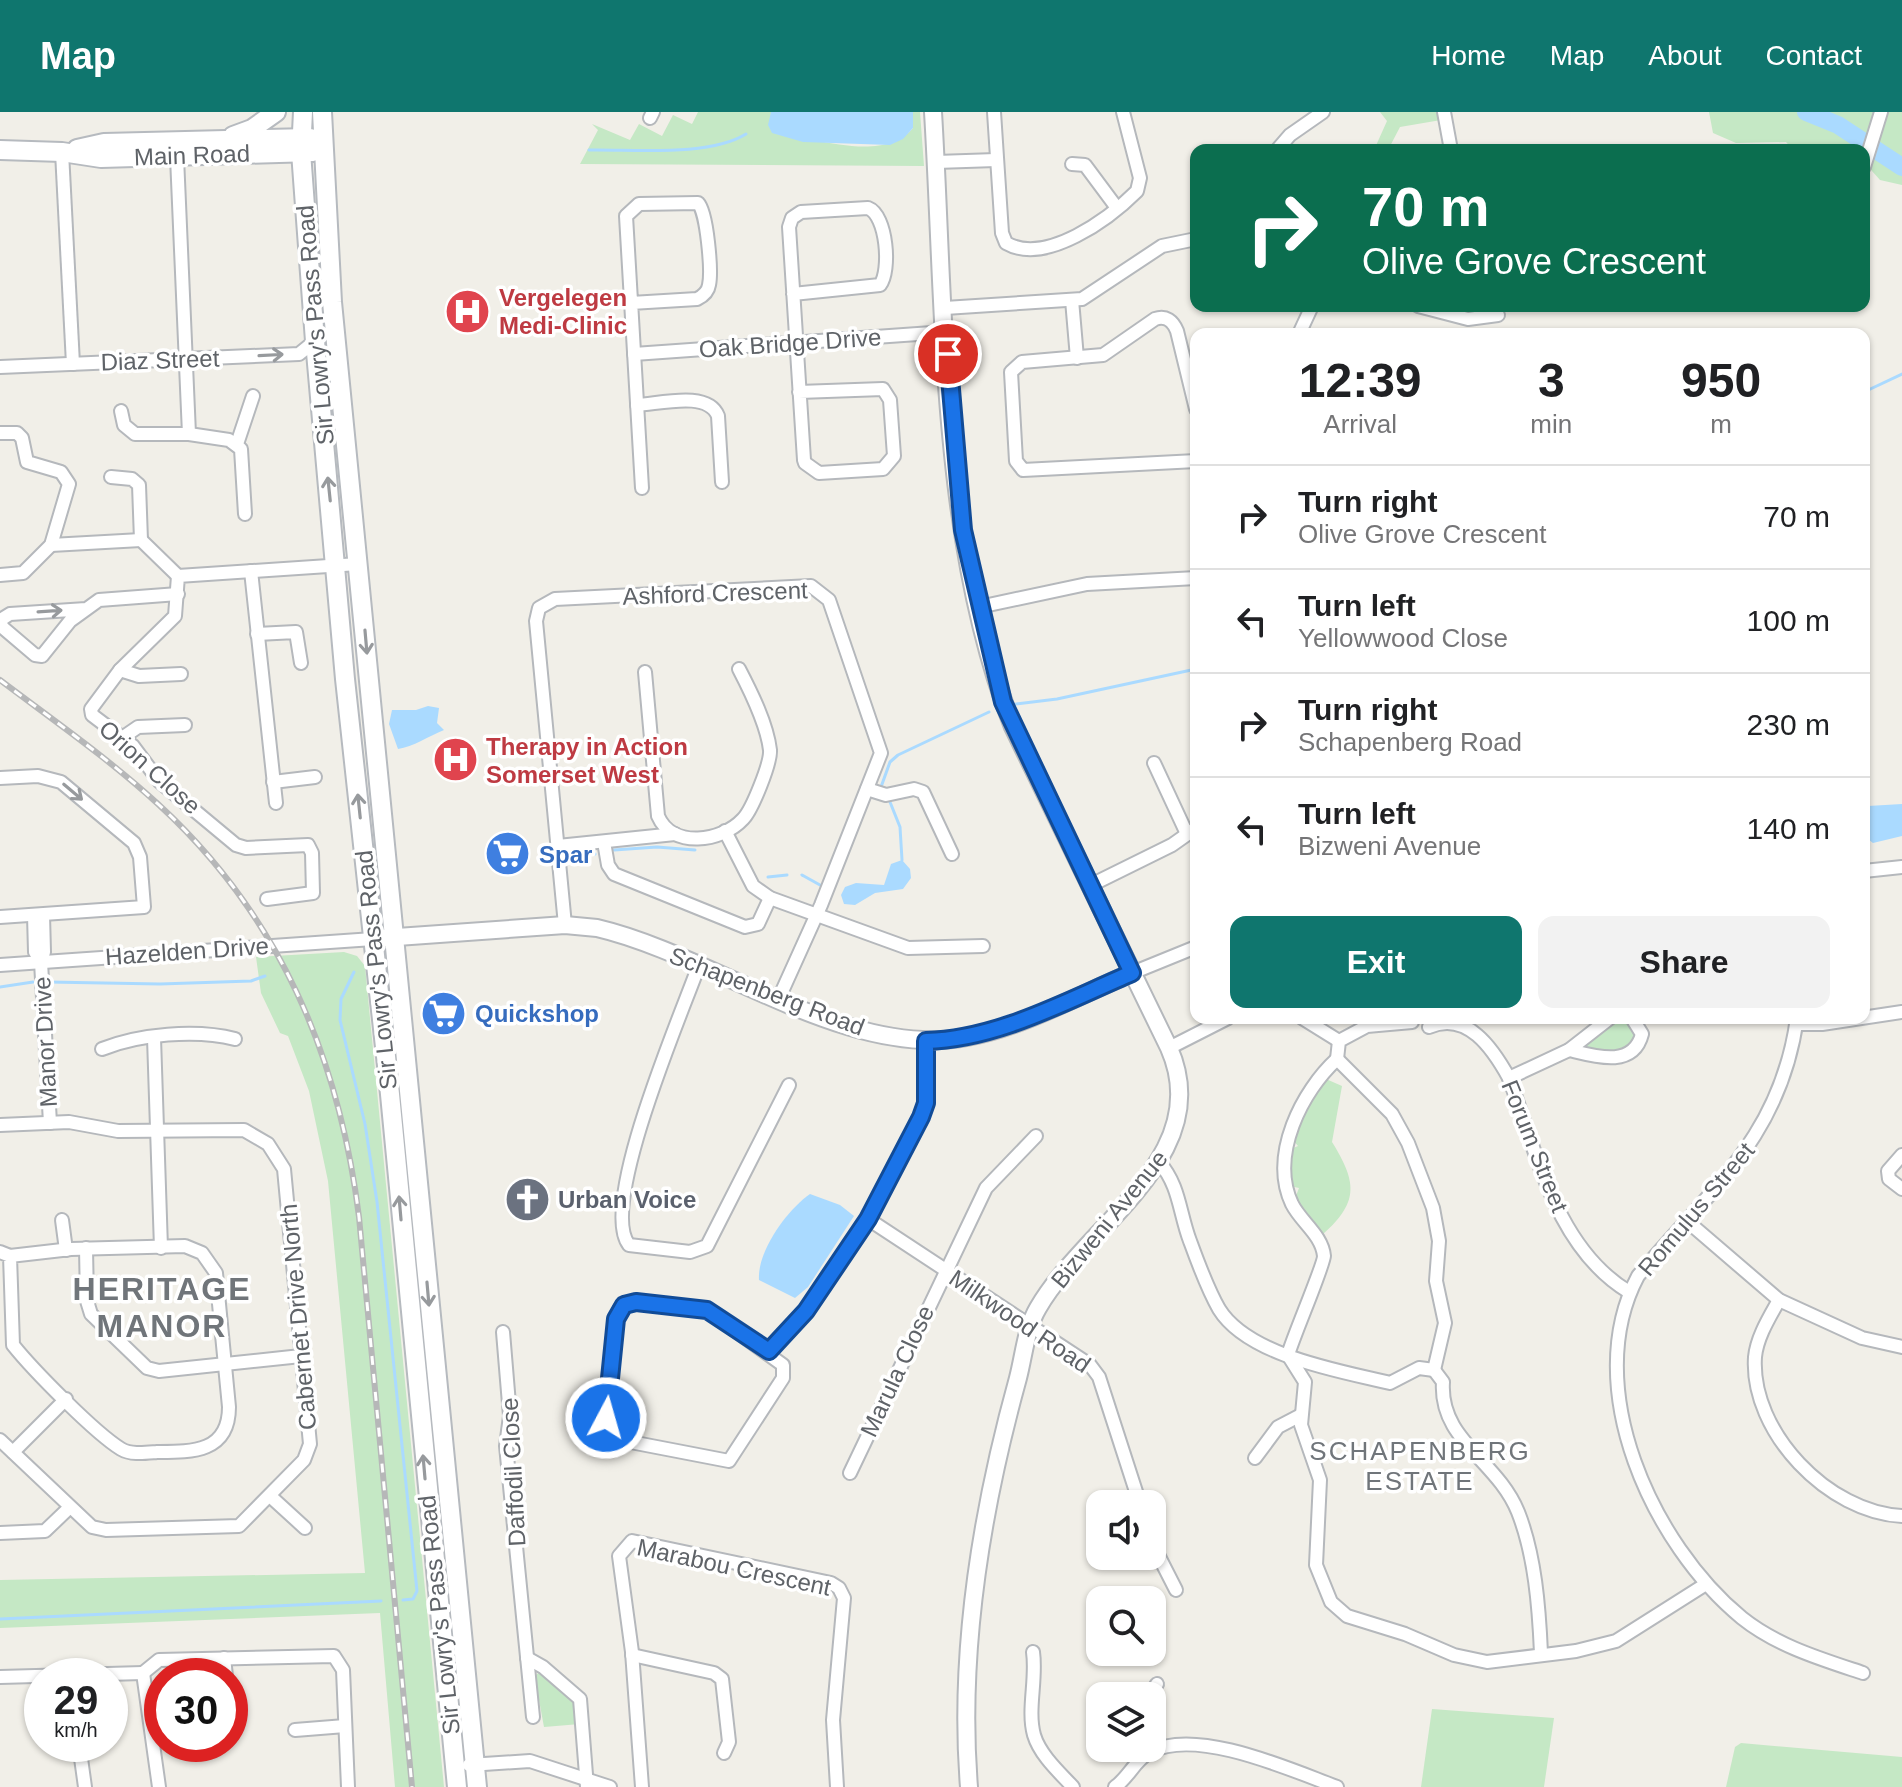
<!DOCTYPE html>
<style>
:root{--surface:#fff;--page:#f2f2f2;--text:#202124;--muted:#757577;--line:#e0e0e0;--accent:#0f766e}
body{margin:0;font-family:Helvetica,sans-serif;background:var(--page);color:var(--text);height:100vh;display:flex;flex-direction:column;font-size:30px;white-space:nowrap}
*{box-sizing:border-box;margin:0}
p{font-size:26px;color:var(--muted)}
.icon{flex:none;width:44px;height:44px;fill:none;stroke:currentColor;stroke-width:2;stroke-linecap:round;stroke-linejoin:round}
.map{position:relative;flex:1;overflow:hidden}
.drawer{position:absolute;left:1190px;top:216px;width:680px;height:696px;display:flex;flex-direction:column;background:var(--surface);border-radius:16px;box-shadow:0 2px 6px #0004}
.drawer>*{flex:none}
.top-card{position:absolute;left:1190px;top:32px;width:680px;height:168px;border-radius:16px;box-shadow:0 2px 6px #0004;background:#0b6e4f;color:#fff;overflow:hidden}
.tools{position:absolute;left:1086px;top:1378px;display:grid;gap:16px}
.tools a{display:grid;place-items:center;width:80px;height:80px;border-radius:16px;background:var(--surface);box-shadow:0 2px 6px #0004;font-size:40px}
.speed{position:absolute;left:24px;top:1546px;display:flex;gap:16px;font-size:40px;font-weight:700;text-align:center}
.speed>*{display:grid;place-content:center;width:104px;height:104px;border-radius:50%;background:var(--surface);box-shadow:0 2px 6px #0004;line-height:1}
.speed small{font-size:20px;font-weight:400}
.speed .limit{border:12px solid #d22;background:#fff;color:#111}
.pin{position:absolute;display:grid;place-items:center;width:68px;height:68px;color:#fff;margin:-34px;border:4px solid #fff;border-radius:50%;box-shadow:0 2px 8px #0007}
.me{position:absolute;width:88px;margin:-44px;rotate:6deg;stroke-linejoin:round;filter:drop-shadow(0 0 6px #0008)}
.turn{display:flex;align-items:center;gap:28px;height:168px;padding:0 40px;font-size:36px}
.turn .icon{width:104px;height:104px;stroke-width:2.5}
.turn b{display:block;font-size:56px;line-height:68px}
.eta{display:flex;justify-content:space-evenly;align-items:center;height:136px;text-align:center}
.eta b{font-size:48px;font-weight:700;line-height:56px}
.action{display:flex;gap:16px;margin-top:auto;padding:16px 40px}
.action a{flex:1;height:92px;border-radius:16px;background:var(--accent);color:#fff;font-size:32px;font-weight:700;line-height:92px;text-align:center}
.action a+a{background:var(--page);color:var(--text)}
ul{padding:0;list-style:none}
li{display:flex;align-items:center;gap:24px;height:104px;padding:0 40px;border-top:2px solid var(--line)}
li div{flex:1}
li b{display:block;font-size:30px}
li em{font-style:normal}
header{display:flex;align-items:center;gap:48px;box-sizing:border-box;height:112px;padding:0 40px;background:var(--accent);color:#fff}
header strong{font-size:38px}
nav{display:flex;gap:44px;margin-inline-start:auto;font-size:28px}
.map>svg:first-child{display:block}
.green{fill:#c5e8c5}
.water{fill:#aadaff}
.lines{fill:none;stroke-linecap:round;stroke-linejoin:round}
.stream{stroke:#aadaff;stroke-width:3}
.river{stroke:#aadaff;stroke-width:18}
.minor-casing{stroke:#b5b8bc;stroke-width:16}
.tertiary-casing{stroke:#b5b8bc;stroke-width:20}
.secondary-casing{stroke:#b6babf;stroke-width:22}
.minor{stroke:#fff;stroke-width:12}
.tertiary{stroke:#fff;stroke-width:16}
.secondary{stroke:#fff;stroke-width:18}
.rail-casing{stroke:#b6b7b8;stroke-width:6}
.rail{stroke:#fff;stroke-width:3;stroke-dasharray:9;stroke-linecap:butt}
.oneway{stroke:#979a9d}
.route-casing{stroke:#114b97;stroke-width:20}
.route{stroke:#1a73e8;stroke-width:14}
.labels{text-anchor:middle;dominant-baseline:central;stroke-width:7;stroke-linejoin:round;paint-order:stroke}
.street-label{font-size:24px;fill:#5f6368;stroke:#fff}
.health-label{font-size:24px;font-weight:bold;fill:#be3a42;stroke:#fff;text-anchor:start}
.shop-label{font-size:24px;font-weight:bold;fill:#366cbe;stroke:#fff;text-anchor:start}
.worship-label{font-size:24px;font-weight:bold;fill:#5b616d;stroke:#fff;text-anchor:start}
.neighbourhood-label{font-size:26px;letter-spacing:2px;fill:#70757a;stroke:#fff}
.district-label{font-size:32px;font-weight:bold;letter-spacing:2px;fill:#70757a;stroke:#fff}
</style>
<header>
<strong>Map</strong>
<nav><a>Home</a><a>Map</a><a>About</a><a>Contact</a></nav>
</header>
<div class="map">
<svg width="1902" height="1675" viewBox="0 0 1902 1675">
<rect width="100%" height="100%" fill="#f1efe8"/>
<g class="green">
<path d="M698 0H771L770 17C809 26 885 52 913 16V0H920L924 54 580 52 598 18 592 12 630 28 639 12 662 24 673 3 692 12Z"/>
<polygon points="1380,0 1440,0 1441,8 1400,15 1388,38 1374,38 1387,9"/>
<polygon points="1709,0 1902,0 1902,73 1880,68 1864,50 1864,38 1793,38 1786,30 1736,31 1713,21"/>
<polygon points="344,840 357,844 365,854 444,1675 395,1675 380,1501 0,1516 0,1468 365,1461 328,1069 309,979 288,924 280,921 261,881 256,845"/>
<polygon points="1627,908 1637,918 1632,933 1614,942 1582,935 1609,911"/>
<path d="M1326 967 1342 974 1332 1030C1358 1072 1359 1091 1320 1125L1294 1089 1299 1076 1290 1074 1291 1037 1298 1034 1292 1027 1300 1003Z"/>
<polygon points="540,1560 574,1585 580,1612 544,1615 539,1588 534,1584 533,1565"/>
<polygon points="1432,1597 1554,1606 1544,1675 1421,1675"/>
<polygon points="1741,1631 1902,1645 1902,1675 1726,1675 1735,1635"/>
</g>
<g class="water">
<polygon points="771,0 913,0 913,16 903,27 890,33 803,30 772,21 768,13"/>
<path d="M428 594 439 596 437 611 444 618C429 624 413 635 398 637L389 612 392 598H416Z"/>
<polygon points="1902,692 1902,724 1873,731 1864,724 1864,697 1868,694"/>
<polygon points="902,748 910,757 911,766 903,777 875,781 855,793 844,792 841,783 845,775 856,771 884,773 891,752"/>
<path d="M810 1082 840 1093 854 1104 808 1175 795 1186 759 1168C757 1139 787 1098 810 1082Z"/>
</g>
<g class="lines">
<g class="stream">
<path d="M589 38C633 37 709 45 746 22"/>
<polyline points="1864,280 1902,262"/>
<polyline points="1016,592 1057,587 1196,557"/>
<polyline points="881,675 890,650 898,643 989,600"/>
<polyline points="890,690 900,715 902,748"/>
<polyline points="614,738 657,735 695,738"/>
<polyline points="573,746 595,742"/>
<polyline points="802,763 820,773"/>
<polyline points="768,765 787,763"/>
<polyline points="354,860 341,887 340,908 365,1012 377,1090 417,1479 413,1487 403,1488"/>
<polyline points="48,870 160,872 251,869 265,864"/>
<polyline points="0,875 33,870"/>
<polyline points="0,1507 381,1489"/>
</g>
<polyline class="river" points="1806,0 1838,13 1902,55"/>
<defs>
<g id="minor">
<path d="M994 0 1002 121 1006 131C1046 154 1110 106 1137 79L1140 66 1123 0"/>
<polyline points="1444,0 1451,38"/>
<polyline points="650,6 653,0"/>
<polyline points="1277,38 1290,23 1323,0"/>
<polyline points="62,40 73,252"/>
<polyline points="177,45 189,322 229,328 241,337 245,402"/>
<polyline points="936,50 996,48"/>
<polyline points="1072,52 1085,53 1117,96"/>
<polyline points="1864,55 1881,0"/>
<path d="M793 182 880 173C891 159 887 103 868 96L801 100 792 106 789 115C794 193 799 270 804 348L805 351 819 361 883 357 894 344 890 288 883 277 799 280"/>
<polyline points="1072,188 1077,246"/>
<path d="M631 191 697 187C703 184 708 180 709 173 712 159 707 100 698 91L639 92 626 104 642 376"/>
<polyline points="1418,194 1468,207 1498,203"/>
<polyline points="945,196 1082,187 1162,134 1196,127"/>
<polyline points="1299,222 1312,194"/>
<polyline points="634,242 946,220"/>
<polyline points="0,255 299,242 315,229"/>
<path d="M637 293C659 292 708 278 718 304L722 370"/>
<path d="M1196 297 1177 219C1173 209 1166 203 1155 207L1103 243 1022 250 1011 260 1016 349 1023 358 1196 349"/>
<polyline points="121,299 124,313 135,322 189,322"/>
<polyline points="0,321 17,321 22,326 27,350 61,360 69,372 51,433 23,461 0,463"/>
<polyline points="237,332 253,284"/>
<polyline points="111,365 132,367 139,373 141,428"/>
<polyline points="141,428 178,464"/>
<polyline points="51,433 141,428"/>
<polyline points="251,459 276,691"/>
<polyline points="979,495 1087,472 1196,466"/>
<polyline points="86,497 10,502 2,507 1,514 35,543 42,544 70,509 99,488 178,482"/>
<polyline points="257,522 296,520 301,551"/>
<polyline points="120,558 139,564 181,562"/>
<path d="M645 560 658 704C672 737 722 730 743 707 752 698 771 651 770 638 767 612 751 580 739 557"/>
<polyline points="122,626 138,615 185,613"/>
<polyline points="1154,651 1187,722"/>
<polyline points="0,666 38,664 61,670 134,731 140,745 144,795 0,805"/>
<polyline points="273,670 315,665"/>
<polyline points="867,677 886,683 914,677 923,680 952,742"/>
<polyline points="725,719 753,774 770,786 908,836 983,834"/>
<polyline points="604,730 608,753 614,762 745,815 758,812 770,786"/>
<polyline points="558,734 675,722"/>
<polyline points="1864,759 1902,755"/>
<polyline points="1089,774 1172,733 1196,716"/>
<polyline points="267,787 313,781 312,741 308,733 246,736 236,733 159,669 133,634 92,603 91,597 120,558 175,504 178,464 358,452"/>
<polyline points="34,803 35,840 41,850"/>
<polyline points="43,803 44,840 41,850 50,1011"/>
<polyline points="565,813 536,509 539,496 555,487 811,474 829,488 881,641 821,793 779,886"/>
<polyline points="0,853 373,827"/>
<path d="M699 853C682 901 598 1094 629 1133L690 1140 707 1134 789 973"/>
<polyline points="1132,861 1196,835"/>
<polyline points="1302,906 1339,929"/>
<path d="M1797 906C1781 1024 1710 1078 1638 1164 1579 1275 1653 1433 1742 1506 1777 1534 1821 1547 1863 1561"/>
<polyline points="1796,912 1822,912 1902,900"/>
<path d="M1429 915C1467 898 1493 937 1509 966 1537 1041 1556 1136 1629 1180"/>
<polyline points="154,926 161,1136"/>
<polyline points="1169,936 1228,906"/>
<path d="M102 937C139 922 196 917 235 927"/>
<path d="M1569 938C1594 944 1633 957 1642 922L1632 906"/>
<polyline points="1337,947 1392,1002 1408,1031 1433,1096 1439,1129 1436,1169 1445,1211 1434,1258"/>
<polyline points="1337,947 1339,929 1367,914 1412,910"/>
<polyline points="1509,966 1569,938 1610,906"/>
<polyline points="0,1013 69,1010 118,1019 244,1018 268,1032 284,1057 310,1332 304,1348 239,1414 106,1418 92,1415 0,1328"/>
<polyline points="1902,1043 1888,1059 1889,1067 1902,1077"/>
<path d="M1159 1050C1180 1074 1179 1100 1190 1129 1198 1151 1207 1176 1219 1197 1248 1244 1340 1259 1390 1271L1419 1256 1434 1258"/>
<polyline points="868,1107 1090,1253 1099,1265 1140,1392"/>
<polyline points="62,1108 66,1138"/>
<polyline points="1687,1109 1779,1188 1862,1226 1902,1235"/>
<polyline points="86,1136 87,1189 91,1202 147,1256 159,1259 301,1244"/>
<path d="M0 1140 10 1144 71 1137 185 1134 202 1141 216 1161 229 1295C229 1341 191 1340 157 1340 145 1341 131 1343 121 1337 95 1321 33 1258 13 1233L10 1144"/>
<path d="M1779 1188C1769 1206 1757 1225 1755 1245 1750 1320 1829 1401 1902 1404"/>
<polygon points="636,1190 707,1198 783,1253 783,1266 729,1349 615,1327 607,1319 616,1207 620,1196"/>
<polyline points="503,1220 510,1304 506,1334 533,1605"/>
<polyline points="769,1239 806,1199 868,1107 921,1005 926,991 926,929"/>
<polyline points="1288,1243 1305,1270 1301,1313 1320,1368 1316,1453 1331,1490 1347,1504 1405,1522 1454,1543 1487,1550 1576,1539 1616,1529 1706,1472"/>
<path d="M1288 1243C1293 1225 1324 1153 1324 1144 1322 1123 1301 1110 1292 1092 1269 1043 1302 979 1337 947"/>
<path d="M1434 1258 1443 1270C1439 1328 1497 1348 1518 1400 1535 1443 1539 1495 1541 1541"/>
<polyline points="13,1340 66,1287"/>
<polyline points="1255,1346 1278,1315 1301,1303"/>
<polyline points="850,1361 986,1076 1036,1024"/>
<polyline points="270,1384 305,1416"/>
<polyline points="0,1421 45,1419 69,1396"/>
<polyline points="1152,1431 1176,1478"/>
<path d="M1033 1540C1037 1567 1027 1598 1034 1623 1040 1643 1059 1660 1073 1675"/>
<polyline points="632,1543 714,1561 722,1567 729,1630 724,1641"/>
<polyline points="224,1546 226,1564"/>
<polyline points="527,1546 543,1555 580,1587 587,1675"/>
<polyline points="143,1561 159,1548 334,1544 343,1558 348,1675"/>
<polyline points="143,1561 159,1675"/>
<polyline points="0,1565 143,1561"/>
<polyline points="1149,1584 1157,1572"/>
<polyline points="230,1597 232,1618"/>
<polyline points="295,1618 345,1614"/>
<polyline points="79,1632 85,1675"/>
<polyline points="469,1653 530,1649 610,1675"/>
<polyline points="642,1675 632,1540 619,1444 632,1429 831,1471 839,1476 844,1486 833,1608 837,1675"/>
<path d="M1115 1675C1129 1665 1135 1648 1150 1640 1197 1615 1291 1658 1337 1675"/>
</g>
<g id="tertiary">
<path d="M933 0C945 197 940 431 1013 615L1169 936C1217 1044 1086 1113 1038 1196 1026 1216 1024 1243 1018 1266 982 1396 958 1540 969 1675"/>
<path d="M383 826 565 813 597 816C713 843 847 948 967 925 1023 915 1079 883 1132 861"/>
</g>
<g id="secondary">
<polyline points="303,0 301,40 315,229 345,567 389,972 457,1675"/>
<polyline points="322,0 332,190 477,1675"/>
<polyline points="233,24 252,17 276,0"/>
<polyline points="77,37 104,31 310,26"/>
<polyline points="0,38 62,40 101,46 313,40"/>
</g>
</defs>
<use href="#minor" class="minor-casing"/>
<use href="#tertiary" class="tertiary-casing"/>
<use href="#secondary" class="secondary-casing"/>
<use href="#minor" class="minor"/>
<use href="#tertiary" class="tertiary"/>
<use href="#secondary" class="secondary"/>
<defs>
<path id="rail" d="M0 568C53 608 109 647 158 692 279 803 339 944 359 1105L412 1675"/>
</defs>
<use href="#rail" class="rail-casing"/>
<use href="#rail" class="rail"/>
</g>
<defs><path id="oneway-shaft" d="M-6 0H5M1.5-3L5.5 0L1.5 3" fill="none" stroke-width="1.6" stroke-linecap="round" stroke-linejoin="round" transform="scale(2)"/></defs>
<g class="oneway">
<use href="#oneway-shaft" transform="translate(271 243) rotate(-3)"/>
<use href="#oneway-shaft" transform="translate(329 377) rotate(-96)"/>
<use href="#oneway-shaft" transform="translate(50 499) rotate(-4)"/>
<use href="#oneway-shaft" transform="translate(366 530) rotate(85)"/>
<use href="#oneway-shaft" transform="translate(73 680) rotate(40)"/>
<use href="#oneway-shaft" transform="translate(359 694) rotate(-96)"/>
<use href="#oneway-shaft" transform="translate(400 1096) rotate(-95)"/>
<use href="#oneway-shaft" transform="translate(428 1182) rotate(85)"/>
<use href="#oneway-shaft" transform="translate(424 1355) rotate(-95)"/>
</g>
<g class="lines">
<defs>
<path id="route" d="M606 1306 616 1207 624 1193 636 1190 707 1198 769 1239 806 1199 868 1107 921 1005 926 991V929C998 927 1066 889 1132 861L1003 590 963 418 948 242"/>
</defs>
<use href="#route" class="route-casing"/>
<use href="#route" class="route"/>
</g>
<defs>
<symbol id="hospital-disc" viewBox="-11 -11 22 22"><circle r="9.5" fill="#e0444e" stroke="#fff"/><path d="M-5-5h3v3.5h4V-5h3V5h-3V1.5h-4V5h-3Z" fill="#fff"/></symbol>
<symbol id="supermarket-disc" viewBox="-11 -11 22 22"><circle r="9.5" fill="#3f7fe0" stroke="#fff"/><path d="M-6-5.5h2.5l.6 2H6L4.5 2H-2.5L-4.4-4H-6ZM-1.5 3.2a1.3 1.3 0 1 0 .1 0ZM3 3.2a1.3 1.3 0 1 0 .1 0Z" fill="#fff"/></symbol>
<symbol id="church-disc" viewBox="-11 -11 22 22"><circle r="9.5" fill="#6b7280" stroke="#fff"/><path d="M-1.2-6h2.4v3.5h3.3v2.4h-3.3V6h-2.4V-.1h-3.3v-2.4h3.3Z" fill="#fff"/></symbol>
</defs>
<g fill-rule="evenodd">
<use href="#hospital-disc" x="442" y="174" width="51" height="51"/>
<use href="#hospital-disc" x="430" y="622" width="51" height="51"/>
<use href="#supermarket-disc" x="482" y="716" width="51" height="51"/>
<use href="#supermarket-disc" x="418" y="876" width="51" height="51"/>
<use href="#church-disc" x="502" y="1062" width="51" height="51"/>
</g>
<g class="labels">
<g class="street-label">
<text transform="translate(192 43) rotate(-2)">Main Road</text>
<text transform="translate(315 213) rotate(-95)">Sir Lowry's Pass Road</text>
<text transform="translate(790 231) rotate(-4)">Oak Bridge Drive</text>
<text transform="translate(160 248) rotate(-2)">Diaz Street</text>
<text transform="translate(715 481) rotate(-2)">Ashford Crescent</text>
<text transform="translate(150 655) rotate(42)">Orion Close</text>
<text transform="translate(187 839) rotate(-4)">Hazelden Drive</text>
<text transform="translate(376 858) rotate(-96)">Sir Lowry's Pass Road</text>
<text transform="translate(767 879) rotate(21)">Schapenberg Road</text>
<text transform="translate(45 930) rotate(-93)">Manor Drive</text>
<text transform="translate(1535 1034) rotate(68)">Forum Street</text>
<text transform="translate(1696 1097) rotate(-50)">Romulus Street</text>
<text transform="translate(1109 1107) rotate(-51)">Bizweni Avenue</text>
<text transform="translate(298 1205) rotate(-95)">Cabernet Drive North</text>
<text transform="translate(1020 1209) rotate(34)">Milkwood Road</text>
<text transform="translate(897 1259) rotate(-65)">Marula Close</text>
<text transform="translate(513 1360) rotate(-93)">Daffodil Close</text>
<text transform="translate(734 1455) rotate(12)">Marabou Crescent</text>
<text transform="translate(439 1503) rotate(-96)">Sir Lowry's Pass Road</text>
</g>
<g class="health-label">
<text x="499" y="185">Vergelegen<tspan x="499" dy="28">Medi-Clinic</tspan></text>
<text x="486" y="634">Therapy in Action<tspan x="486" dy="28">Somerset West</tspan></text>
</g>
<g class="shop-label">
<text x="539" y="742">Spar</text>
<text x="475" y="901">Quickshop</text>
</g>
<g class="worship-label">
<text x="558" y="1087">Urban Voice</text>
</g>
<g class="neighbourhood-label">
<text x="1420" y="1339">SCHAPENBERG<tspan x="1420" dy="30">ESTATE</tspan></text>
</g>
<g class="district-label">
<text x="162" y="1177">HERITAGE<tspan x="162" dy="37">MANOR</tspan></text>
</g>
</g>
</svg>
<div class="tools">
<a><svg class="icon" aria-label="sound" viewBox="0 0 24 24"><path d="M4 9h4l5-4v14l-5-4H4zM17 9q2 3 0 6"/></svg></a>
<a><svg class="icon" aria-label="search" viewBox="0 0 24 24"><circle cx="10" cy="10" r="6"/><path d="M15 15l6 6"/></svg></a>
<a><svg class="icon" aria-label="layers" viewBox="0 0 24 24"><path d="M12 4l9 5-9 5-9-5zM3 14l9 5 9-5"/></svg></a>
</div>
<div class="speed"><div>29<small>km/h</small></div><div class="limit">30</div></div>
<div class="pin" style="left:948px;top:242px;background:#d93025"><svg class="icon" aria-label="arrive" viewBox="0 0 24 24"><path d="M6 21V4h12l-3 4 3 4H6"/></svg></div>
<svg class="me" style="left:606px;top:1306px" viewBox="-20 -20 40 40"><circle r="17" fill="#1a73e8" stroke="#fff" stroke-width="3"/><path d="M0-11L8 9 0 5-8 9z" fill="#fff"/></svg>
<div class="top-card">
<div class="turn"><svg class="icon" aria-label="right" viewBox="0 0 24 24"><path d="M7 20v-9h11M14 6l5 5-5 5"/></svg><div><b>70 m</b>Olive Grove Crescent</div></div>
</div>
<section class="drawer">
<div class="eta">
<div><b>12:39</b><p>Arrival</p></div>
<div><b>3</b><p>min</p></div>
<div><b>950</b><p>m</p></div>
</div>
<ul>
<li><svg class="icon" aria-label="right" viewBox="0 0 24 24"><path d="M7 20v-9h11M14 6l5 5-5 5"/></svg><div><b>Turn right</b><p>Olive Grove Crescent</p></div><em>70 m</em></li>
<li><svg class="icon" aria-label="left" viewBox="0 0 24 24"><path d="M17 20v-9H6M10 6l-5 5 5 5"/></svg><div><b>Turn left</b><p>Yellowwood Close</p></div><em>100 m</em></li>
<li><svg class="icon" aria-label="right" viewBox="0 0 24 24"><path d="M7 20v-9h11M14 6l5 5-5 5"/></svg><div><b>Turn right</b><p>Schapenberg Road</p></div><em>230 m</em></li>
<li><svg class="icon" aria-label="left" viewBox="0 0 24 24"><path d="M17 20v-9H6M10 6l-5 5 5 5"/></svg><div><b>Turn left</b><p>Bizweni Avenue</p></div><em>140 m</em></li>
</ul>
<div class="action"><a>Exit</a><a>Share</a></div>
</section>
</div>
